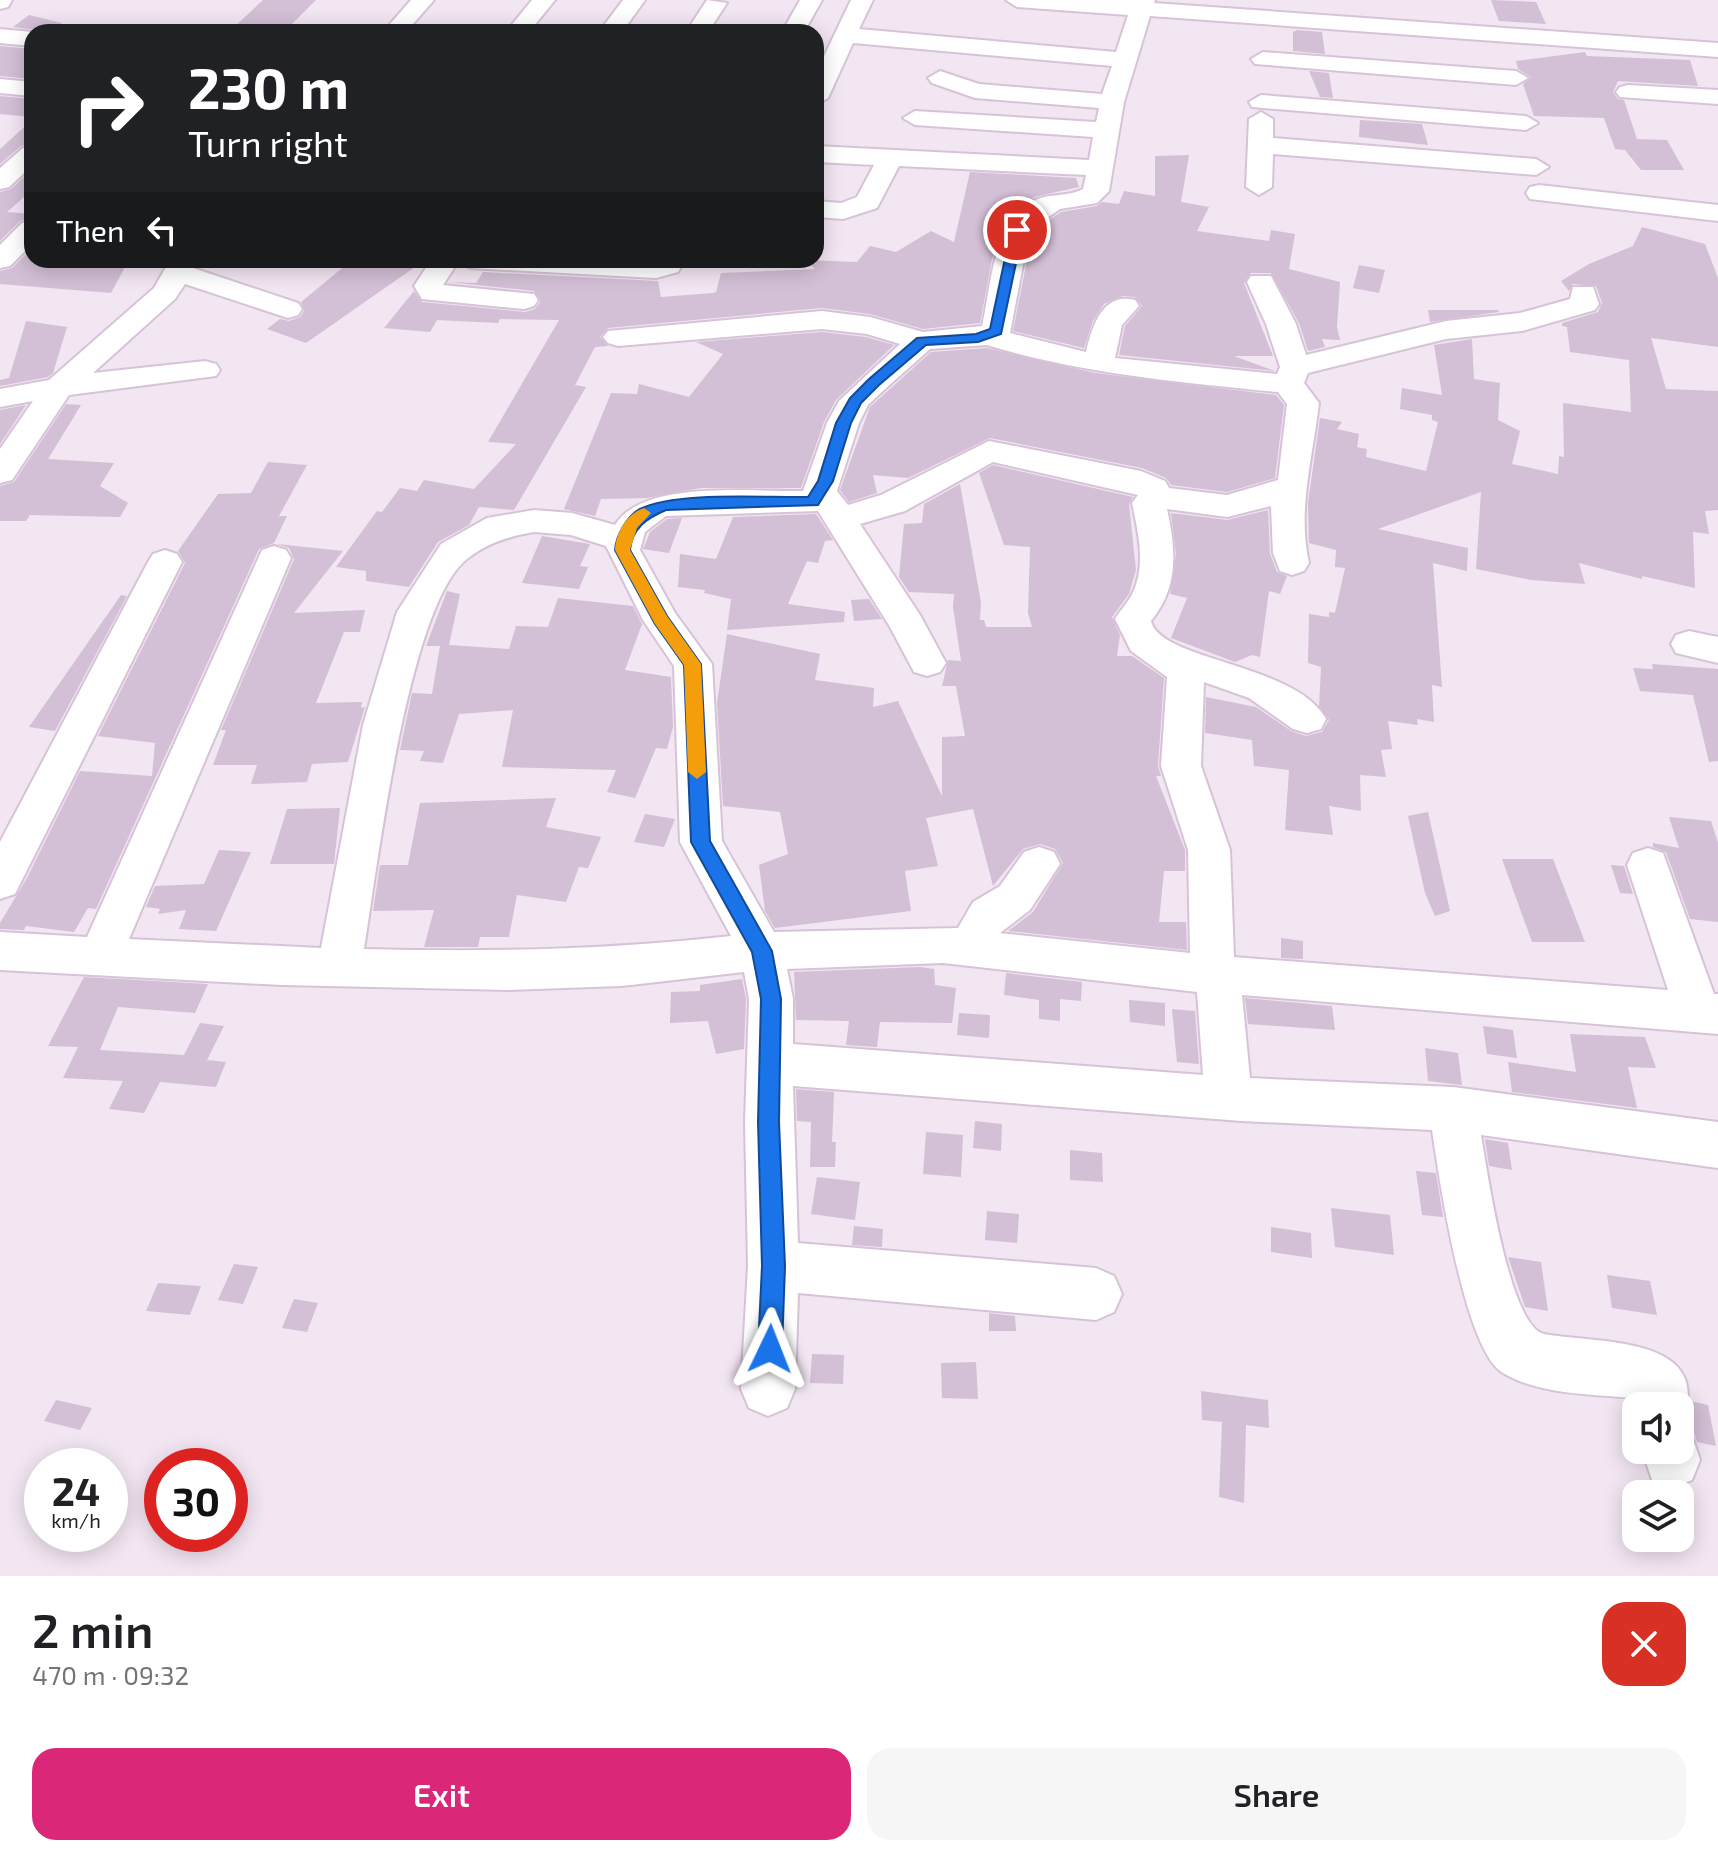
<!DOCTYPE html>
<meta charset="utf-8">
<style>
:root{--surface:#fff;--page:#f6f6f6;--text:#202124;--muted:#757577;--accent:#db2777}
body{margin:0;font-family:"Exo 2",sans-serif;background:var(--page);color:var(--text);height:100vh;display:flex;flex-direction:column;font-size:30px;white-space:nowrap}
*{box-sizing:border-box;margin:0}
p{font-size:26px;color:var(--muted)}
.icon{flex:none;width:44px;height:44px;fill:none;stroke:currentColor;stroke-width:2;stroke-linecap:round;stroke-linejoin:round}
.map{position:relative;height:1576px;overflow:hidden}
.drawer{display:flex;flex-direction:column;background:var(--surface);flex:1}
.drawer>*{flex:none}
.guide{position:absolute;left:24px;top:24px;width:800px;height:244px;border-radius:24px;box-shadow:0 4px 20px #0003;background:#202124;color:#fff;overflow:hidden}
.controls{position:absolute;left:1622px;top:1392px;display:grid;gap:16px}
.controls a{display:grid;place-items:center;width:72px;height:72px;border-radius:16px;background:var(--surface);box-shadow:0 4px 20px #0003;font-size:40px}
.speed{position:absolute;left:24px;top:1448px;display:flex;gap:16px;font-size:40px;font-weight:700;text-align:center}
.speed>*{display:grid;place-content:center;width:104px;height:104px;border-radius:50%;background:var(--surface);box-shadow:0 4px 20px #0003;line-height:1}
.speed small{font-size:20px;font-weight:400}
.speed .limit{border:12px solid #d22;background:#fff;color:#111}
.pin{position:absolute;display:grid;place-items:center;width:68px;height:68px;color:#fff;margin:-34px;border:4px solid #fff;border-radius:50%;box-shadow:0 2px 8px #0007}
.me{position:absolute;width:88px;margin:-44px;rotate:2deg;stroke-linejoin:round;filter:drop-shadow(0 0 6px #0008)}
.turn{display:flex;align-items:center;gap:28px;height:168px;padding:0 32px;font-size:36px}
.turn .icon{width:104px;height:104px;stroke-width:2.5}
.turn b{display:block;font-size:56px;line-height:68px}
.then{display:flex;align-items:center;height:76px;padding:0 32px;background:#0003;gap:16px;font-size:30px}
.round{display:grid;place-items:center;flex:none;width:84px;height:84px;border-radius:24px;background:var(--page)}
.headline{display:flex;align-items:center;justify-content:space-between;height:136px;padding:0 32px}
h1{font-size:48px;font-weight:600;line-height:60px}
.button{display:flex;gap:16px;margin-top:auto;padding:16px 32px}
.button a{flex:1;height:92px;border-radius:24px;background:var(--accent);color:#fff;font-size:32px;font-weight:600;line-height:92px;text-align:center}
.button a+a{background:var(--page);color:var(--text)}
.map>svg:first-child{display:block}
.building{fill:#d3bfd6}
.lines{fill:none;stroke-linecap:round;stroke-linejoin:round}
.minor-casing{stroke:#d7c3d8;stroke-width:4}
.minor{fill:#fff;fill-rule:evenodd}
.route{fill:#1a73e8;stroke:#114b97;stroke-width:2}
.slow{fill:#f59e0b}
</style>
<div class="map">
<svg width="1718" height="1576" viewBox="0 0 1718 1576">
<rect width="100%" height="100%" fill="#f2e6f2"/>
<g class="building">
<polygon points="263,0 316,0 284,32 229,32"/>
<polygon points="1491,0 1536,2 1546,24 1499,21"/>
<polygon points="29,15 62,23 51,32 13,27"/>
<polygon points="1297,30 1322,32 1325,54 1293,51 1293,32"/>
<polygon points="0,46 32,49 32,79 0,76"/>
<polygon points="1585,52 1587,56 1690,60 1698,86 1618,81 1613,92 1618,99 1624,100 1637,139 1667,140 1684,170 1641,170 1625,150 1615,149 1604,118 1534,116 1523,84 1531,77 1518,69 1516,61"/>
<polygon points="1309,71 1329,73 1333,98 1320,97"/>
<polygon points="0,96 32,99 32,117 0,114"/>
<polygon points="32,120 32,142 21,146 0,164 0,149"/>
<polygon points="1360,120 1422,124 1428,145 1359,137"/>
<polygon points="1189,155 1181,202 1209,207 1197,231 1269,241 1271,230 1295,234 1289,269 1340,282 1337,327 1340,340 1322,339 1325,347 1308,351 1299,323 1271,273 1251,273 1244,283 1273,356 1234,356 1275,371 1119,355 1125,326 1142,306 1135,297 1123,296 1104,304 1093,321 1084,348 1013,331 1028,255 1039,227 1061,212 1097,206 1102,202 1119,204 1124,191 1155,196 1155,156"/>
<polygon points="32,170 32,190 7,212 32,214 32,218 20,221 0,241 0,192 11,189"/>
<polygon points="970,172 1076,178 1079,187 1034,197 1014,213 992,259 980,323 923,329 870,314 822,308 608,328 600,337 608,346 595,347 575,385 586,387 514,510 479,507 469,525 438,542 409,587 366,581 366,571 336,567 377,511 382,512 400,488 417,491 424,480 474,489 516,444 488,442 559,320 500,319 498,323 437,320 430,332 384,328 414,291 422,302 525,312 535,309 540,302 534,291 448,282 476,283 483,272 658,281 661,297 712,293 716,292 721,273 815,269 805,260 857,262 870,246 896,252 931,231 954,242"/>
<polygon points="1642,227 1705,244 1718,278 1718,347 1651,338 1666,389 1718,391 1718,510 1705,511 1709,534 1693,532 1695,588 1642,576 1642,579 1579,563 1585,584 1531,580 1476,569 1481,492 1378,529 1468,548 1467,571 1433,563 1442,687 1432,685 1434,722 1417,719 1418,725 1388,721 1392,749 1381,750 1386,777 1360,775 1361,811 1329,806 1333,835 1285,830 1289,770 1254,766 1252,740 1205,733 1206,697 1256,707 1291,731 1306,736 1322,732 1329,720 1319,707 1321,667 1308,663 1309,614 1329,617 1329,612 1335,613 1345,568 1335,567 1336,550 1309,543 1308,503 1320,418 1342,422 1337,429 1359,434 1357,447 1367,449 1366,457 1426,471 1438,422 1432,420 1432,415 1400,409 1402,388 1442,395 1434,345 1472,339 1474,379 1500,383 1498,420 1520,431 1512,464 1558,474 1559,456 1564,457 1563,403 1631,412 1629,360 1570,352 1567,327 1562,326 1562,323 1598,312 1602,303 1596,286 1573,284 1569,291 1561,281 1589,264 1633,246"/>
<polygon points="32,248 32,260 78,260 125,267 111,293 0,284 0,271 12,268"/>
<polygon points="352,260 425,260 306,343 267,329 280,319 289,321 300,317 304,311 301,302"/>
<polygon points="1359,265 1385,270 1379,293 1353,288"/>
<polygon points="1428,310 1498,310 1499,312 1430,322"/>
<polygon points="26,321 67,327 53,373 48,377 0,386 0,380 9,378"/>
<polygon points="822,332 866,337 894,345 836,400 824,422 801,488 701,488 647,498 601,499 595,516 564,509 611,393 637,394 639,384 689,397 723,354 696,342"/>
<polygon points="987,348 1095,373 1276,395 1284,405 1275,478 1227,492 1171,485 1166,478 1142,468 990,438 908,478 873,475 877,493 849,502 840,490 870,407 931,352"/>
<polygon points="66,404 81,405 48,459 114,463 100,486 128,503 120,517 30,515 26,521 0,521 0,486 14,482"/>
<polygon points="26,405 0,444 0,410"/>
<polygon points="268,462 307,465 279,516 287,516 274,543 259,549 96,909 88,908 74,932 26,926 24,930 0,929 0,923 27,878 80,771 152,776 155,743 98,736 185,563 178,551 218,494 251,493"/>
<polygon points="993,465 1133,497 1129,504 1136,570 1129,594 1112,617 1120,635 1117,656 1132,656 1164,678 1158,766 1161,776 1156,776 1185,850 1185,871 1164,871 1159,922 1186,922 1187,950 1008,931 1033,912 1063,863 1055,849 1040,844 1023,849 993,886 973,809 926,818 938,866 905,871 911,911 775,928 765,911 759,865 788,854 780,812 723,806 717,703 727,634 820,654 815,680 874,688 873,707 898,701 942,796 942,737 965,736 956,686 942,686 948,660 961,661 953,607 954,594 909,592 899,577 904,524 922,523 924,504 960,484 981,603 980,620 984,620 986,627 1032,627 1028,613 1030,547 1004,545 979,473"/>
<polygon points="1268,510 1270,554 1277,572 1287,576 1280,594 1269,591 1260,657 1252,655 1235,662 1171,638 1187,598 1170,594 1176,554 1171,513 1227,520"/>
<polygon points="816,514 833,540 825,541 818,563 807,561 788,604 845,612 844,622 727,630 731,599 704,593 705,590 678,587 680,554 716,559 733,517"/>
<polygon points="682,518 669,553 643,549 650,532 667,519"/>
<polygon points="542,536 590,544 580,566 588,567 579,589 522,583"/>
<polygon points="277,544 343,551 294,613 365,610 360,632 344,632 316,703 362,702 361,708 365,707 348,762 312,764 307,782 251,784 257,765 213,765 226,730 221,730 294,559 289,548"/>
<polygon points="447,591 460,594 449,645 509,649 516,626 548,627 558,598 633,606 642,624 625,670 671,677 673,727 667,749 656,748 635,798 607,792 616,770 502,767 513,710 459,714 443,763 420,761 424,751 400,750 412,693 432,694 440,646 426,646"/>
<polygon points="121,595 127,596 55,731 29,727"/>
<polygon points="869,599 882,619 854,621 851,600"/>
<polygon points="1652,664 1718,669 1718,761 1709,762 1693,695 1640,691 1633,668 1653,669"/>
<polygon points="556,798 546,827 601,837 588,868 579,867 566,902 517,895 509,937 480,937 478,947 424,947 434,910 373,911 380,865 408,865 420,803"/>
<polygon points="340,808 334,864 270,864 287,809"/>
<polygon points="1428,812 1450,911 1435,916 1425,893 1408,816"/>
<polygon points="645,814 675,819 664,847 634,842"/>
<polygon points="1669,817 1711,821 1718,843 1718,922 1690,919 1666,852 1653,847 1653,843 1679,848"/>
<polygon points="219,850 251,852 216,931 179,929 186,910 158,914 160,909 146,907 155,886 204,884"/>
<polygon points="1502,859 1553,859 1585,942 1532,942"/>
<polygon points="1611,865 1624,866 1633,894 1620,893"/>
<polygon points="1281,938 1303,941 1303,959 1281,958"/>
<polygon points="920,967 934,969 935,985 956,988 952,1023 880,1022 877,1047 846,1045 849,1021 796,1020 794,972"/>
<polygon points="1006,973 1082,982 1081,1001 1060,999 1060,1021 1039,1019 1039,1000 1004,995"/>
<polygon points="84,977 208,984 195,1013 118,1007 100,1050 184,1055 200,1023 224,1026 207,1060 226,1062 216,1087 160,1082 144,1113 109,1109 123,1081 63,1078 78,1047 48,1046"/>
<polygon points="742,979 746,999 744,1049 716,1054 708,1021 670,1023 671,992 700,991 700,985"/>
<polygon points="1245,998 1332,1006 1335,1030 1248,1024"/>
<polygon points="1129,1000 1165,1003 1165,1026 1130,1022"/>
<polygon points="1172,1009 1195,1011 1199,1064 1177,1062"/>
<polygon points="959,1013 990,1015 989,1038 957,1035"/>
<polygon points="1483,1026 1513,1030 1517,1058 1487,1054"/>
<polygon points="1570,1034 1645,1037 1656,1068 1628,1067 1637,1108 1512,1092 1508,1062 1576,1072"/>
<polygon points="1425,1048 1458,1053 1462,1085 1428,1081"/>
<polygon points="796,1089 834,1092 832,1142 836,1142 835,1167 810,1167 811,1122 797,1121"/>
<polygon points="975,1121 1002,1124 1001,1151 973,1148"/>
<polygon points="926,1132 963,1135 961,1177 923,1174"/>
<polygon points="1485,1139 1508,1143 1512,1170 1489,1166"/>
<polygon points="1070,1150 1102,1153 1103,1182 1070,1180"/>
<polygon points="1416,1171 1436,1173 1443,1217 1422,1215"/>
<polygon points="817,1177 860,1182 855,1220 811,1214"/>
<polygon points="1331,1208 1390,1215 1394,1255 1335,1247"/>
<polygon points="987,1211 1019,1214 1017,1243 985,1240"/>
<polygon points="854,1226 883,1229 882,1247 852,1245"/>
<polygon points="1271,1227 1311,1233 1312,1258 1271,1252"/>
<polygon points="1508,1257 1541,1262 1548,1311 1525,1307"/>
<polygon points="234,1264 258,1267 243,1304 218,1300"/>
<polygon points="1607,1275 1650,1281 1657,1315 1612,1308"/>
<polygon points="158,1283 201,1286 190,1315 146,1311"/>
<polygon points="294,1299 318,1303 307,1332 282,1328"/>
<polygon points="989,1313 1015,1316 1016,1331 989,1331"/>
<polygon points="812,1354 844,1355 843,1384 810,1383"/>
<polygon points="976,1362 978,1399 942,1398 941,1363"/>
<polygon points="1201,1391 1268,1400 1269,1428 1246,1425 1244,1503 1219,1497 1222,1422 1202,1420"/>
<polygon points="56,1400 92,1408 80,1430 44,1421"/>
<polygon points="1690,1401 1708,1405 1716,1446 1697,1442 1693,1429 1684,1425"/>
</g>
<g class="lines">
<defs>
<g id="minor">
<polygon points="0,0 12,0 8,7 0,9"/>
<polygon points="411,0 434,0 406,32 383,32"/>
<polygon points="532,0 555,0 529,32 506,32"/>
<polygon points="623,0 645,0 622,32 599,32"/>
<polygon points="707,0 727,3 708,32 686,32"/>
<polygon points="800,0 822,0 804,32 782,32"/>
<path d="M851 0H873L859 29 1116 52 1128 15 1017 7 1006 0H1155L1154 3 1718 43V57L1150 16 1124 102 1109 191 1097 203 1060 209 1037 225 1025 254 1010 333 1086 352C1092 327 1102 292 1135 300L1139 306 1122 325 1115 358 1277 374 1280 367 1266 324 1247 282 1251 276H1271L1296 324 1306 355 1446 321 1520 313 1570 299 1573 287H1593L1599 304 1595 310 1522 331 1446 339 1308 373 1304 383 1319 403C1313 457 1297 509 1309 563L1304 571 1292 575 1280 571 1273 553 1271 506 1227 517 1167 509C1176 550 1179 587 1151 621 1160 661 1295 663 1326 719L1321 729 1307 733 1293 729 1249 698 1204 682 1201 766 1230 850 1234 957 1668 990 1627 865 1633 853 1648 848 1663 853 1714 994H1718V1034L1242 995 1250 1078 1453 1087 1718 1122V1168L1481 1135C1487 1170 1509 1326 1544 1334 1597 1344 1718 1334 1681 1425L1680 1406 1636 1409 1634 1398C1591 1394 1540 1395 1503 1373 1464 1350 1439 1177 1432 1130L1241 1121 793 1086 798 1243 1096 1268 1114 1276 1122 1294 1114 1312 1096 1320 798 1293 795 1389 787 1408 768 1416 749 1408 741 1389 748 1266 745 1122 749 999 744 972 622 986 509 990 281 985 0 970V932L87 937 262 550 274 546 286 550 291 558 129 939 321 948 363 725 397 612 441 544 487 518 534 510 572 513 615 525C643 479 753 492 803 491L827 423 839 401 900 344 867 334 822 329 618 346 608 343 603 337 608 331 822 311 870 317 923 332 982 326C991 287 992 229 1028 204 1045 192 1066 198 1083 189L1086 175 899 166 877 208 843 219 816 217V201L841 203 857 197 874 165 816 162V146L1089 160 1093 137 915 125 903 118 915 111 1096 122 1099 108 975 98 932 83 928 78 940 71 979 84 1102 94 1112 66 853 43 828 98 816 105V73ZM987 345C1083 374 1179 382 1278 392L1287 404 1278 480 1227 495 1169 488 1165 481 1141 471 989 441 881 495 848 505 837 491 859 423 868 405 885 389 930 349ZM993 462 1138 495 1132 503C1138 532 1146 564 1133 592 1129 602 1120 610 1115 619L1131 651 1167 677 1161 766 1188 850 1190 953 1000 933 1030 910 1060 864 1054 852 1039 847 1024 852 1000 886 973 902 958 928 774 932 722 841 712 664 675 613 640 550 645 532 666 516 818 511 890 627 914 672 927 676 940 672 946 663 920 615 860 524 905 511ZM534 532 571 535 606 546 643 620 674 666 680 842 731 936C605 950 491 952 364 949 377 869 408 605 467 559 487 543 510 536 534 532ZM943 963 1197 992 1203 1075 793 1044V999L787 969Z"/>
<polygon points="0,29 32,32 32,46 0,43"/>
<polygon points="1263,52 1516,71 1528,78 1516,85 1255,64 1251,59"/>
<polygon points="0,79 32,82 32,96 0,93"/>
<polygon points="1628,85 1718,90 1718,104 1620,97 1616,92 1620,87"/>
<polygon points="1261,95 1526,116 1538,123 1526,130 1252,107 1249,102"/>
<polygon points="1261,112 1273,119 1273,138 1536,159 1549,167 1536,175 1273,154 1272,187 1259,195 1246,187 1249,119"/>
<polygon points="32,145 32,166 9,187 0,189 0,168 23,148"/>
<polygon points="1539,185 1718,205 1718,221 1530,199 1526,193 1530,187"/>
<polygon points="32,221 32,244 10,266 0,268 0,245 22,223"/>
<polygon points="170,260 198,260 193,268 298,303 302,309 298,315 288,318 185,284 175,299 93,373 205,361 216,364 220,370 216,376 69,395 12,480 0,483 0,449 33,401 0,407 0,389 49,380 154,288"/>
<polygon points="431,260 654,261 685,260 678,272 656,278 470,268 458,262 443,285 534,294 538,300 534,306 524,309 422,299 414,286"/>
<polygon points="165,550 177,554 182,562 15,894 0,899 0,842 148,562 153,554"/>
<polygon points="1689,631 1718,637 1718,663 1676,653 1671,644 1676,635"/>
<polygon points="1680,1427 1690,1430 1700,1460 1692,1480 1672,1488 1652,1480 1642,1450 1680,1450"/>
</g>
</defs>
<use href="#minor" class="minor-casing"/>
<use href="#minor" class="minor"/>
</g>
<path class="route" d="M1017 226 1023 230 1001 334 978 342 926 345 879 385 861 403 851 423 833 481 818 505 666 510C647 518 632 528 630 550L667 616 701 664 710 841 772 951 781 999 779 1122 785 1266 782 1349 778 1358 770 1361 761 1358 758 1349 762 1266 758 1122 761 999 752 952 691 842 684 665 655 624 615 550C616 536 627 516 640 509 676 491 765 498 808 497L818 481 836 423 850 398 869 379 917 338 976 334 990 329 1011 230Z"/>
<path class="slow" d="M644 508 651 513 637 528 630 550 667 616 701 664 706 772 697 779 688 772 684 665 655 624 615 550C616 533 626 514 644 508Z"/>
</svg>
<div class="controls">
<a><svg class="icon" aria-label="sound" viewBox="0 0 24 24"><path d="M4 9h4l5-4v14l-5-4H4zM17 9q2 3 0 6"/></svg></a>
<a><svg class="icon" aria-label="layers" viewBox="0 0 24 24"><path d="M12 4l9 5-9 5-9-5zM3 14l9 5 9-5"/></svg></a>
</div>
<div class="speed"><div>24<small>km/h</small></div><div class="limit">30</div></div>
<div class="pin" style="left:1017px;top:230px;background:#d93025"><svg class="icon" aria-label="arrive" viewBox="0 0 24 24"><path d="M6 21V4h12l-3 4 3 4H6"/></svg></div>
<svg class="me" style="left:770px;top:1349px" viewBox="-20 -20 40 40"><path d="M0-17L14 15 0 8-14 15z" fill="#1a73e8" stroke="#fff" stroke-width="4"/></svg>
<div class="guide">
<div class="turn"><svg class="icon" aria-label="right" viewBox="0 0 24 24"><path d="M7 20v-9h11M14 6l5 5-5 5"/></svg><div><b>230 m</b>Turn right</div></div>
<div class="then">Then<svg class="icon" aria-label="left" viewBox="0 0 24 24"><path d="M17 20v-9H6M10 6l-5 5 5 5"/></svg></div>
</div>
</div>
<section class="drawer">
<div class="headline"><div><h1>2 min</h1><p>470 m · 09:32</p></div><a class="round" style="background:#d93025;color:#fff"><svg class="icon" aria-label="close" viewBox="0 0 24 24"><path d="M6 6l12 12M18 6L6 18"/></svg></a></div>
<div class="button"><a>Exit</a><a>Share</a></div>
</section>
